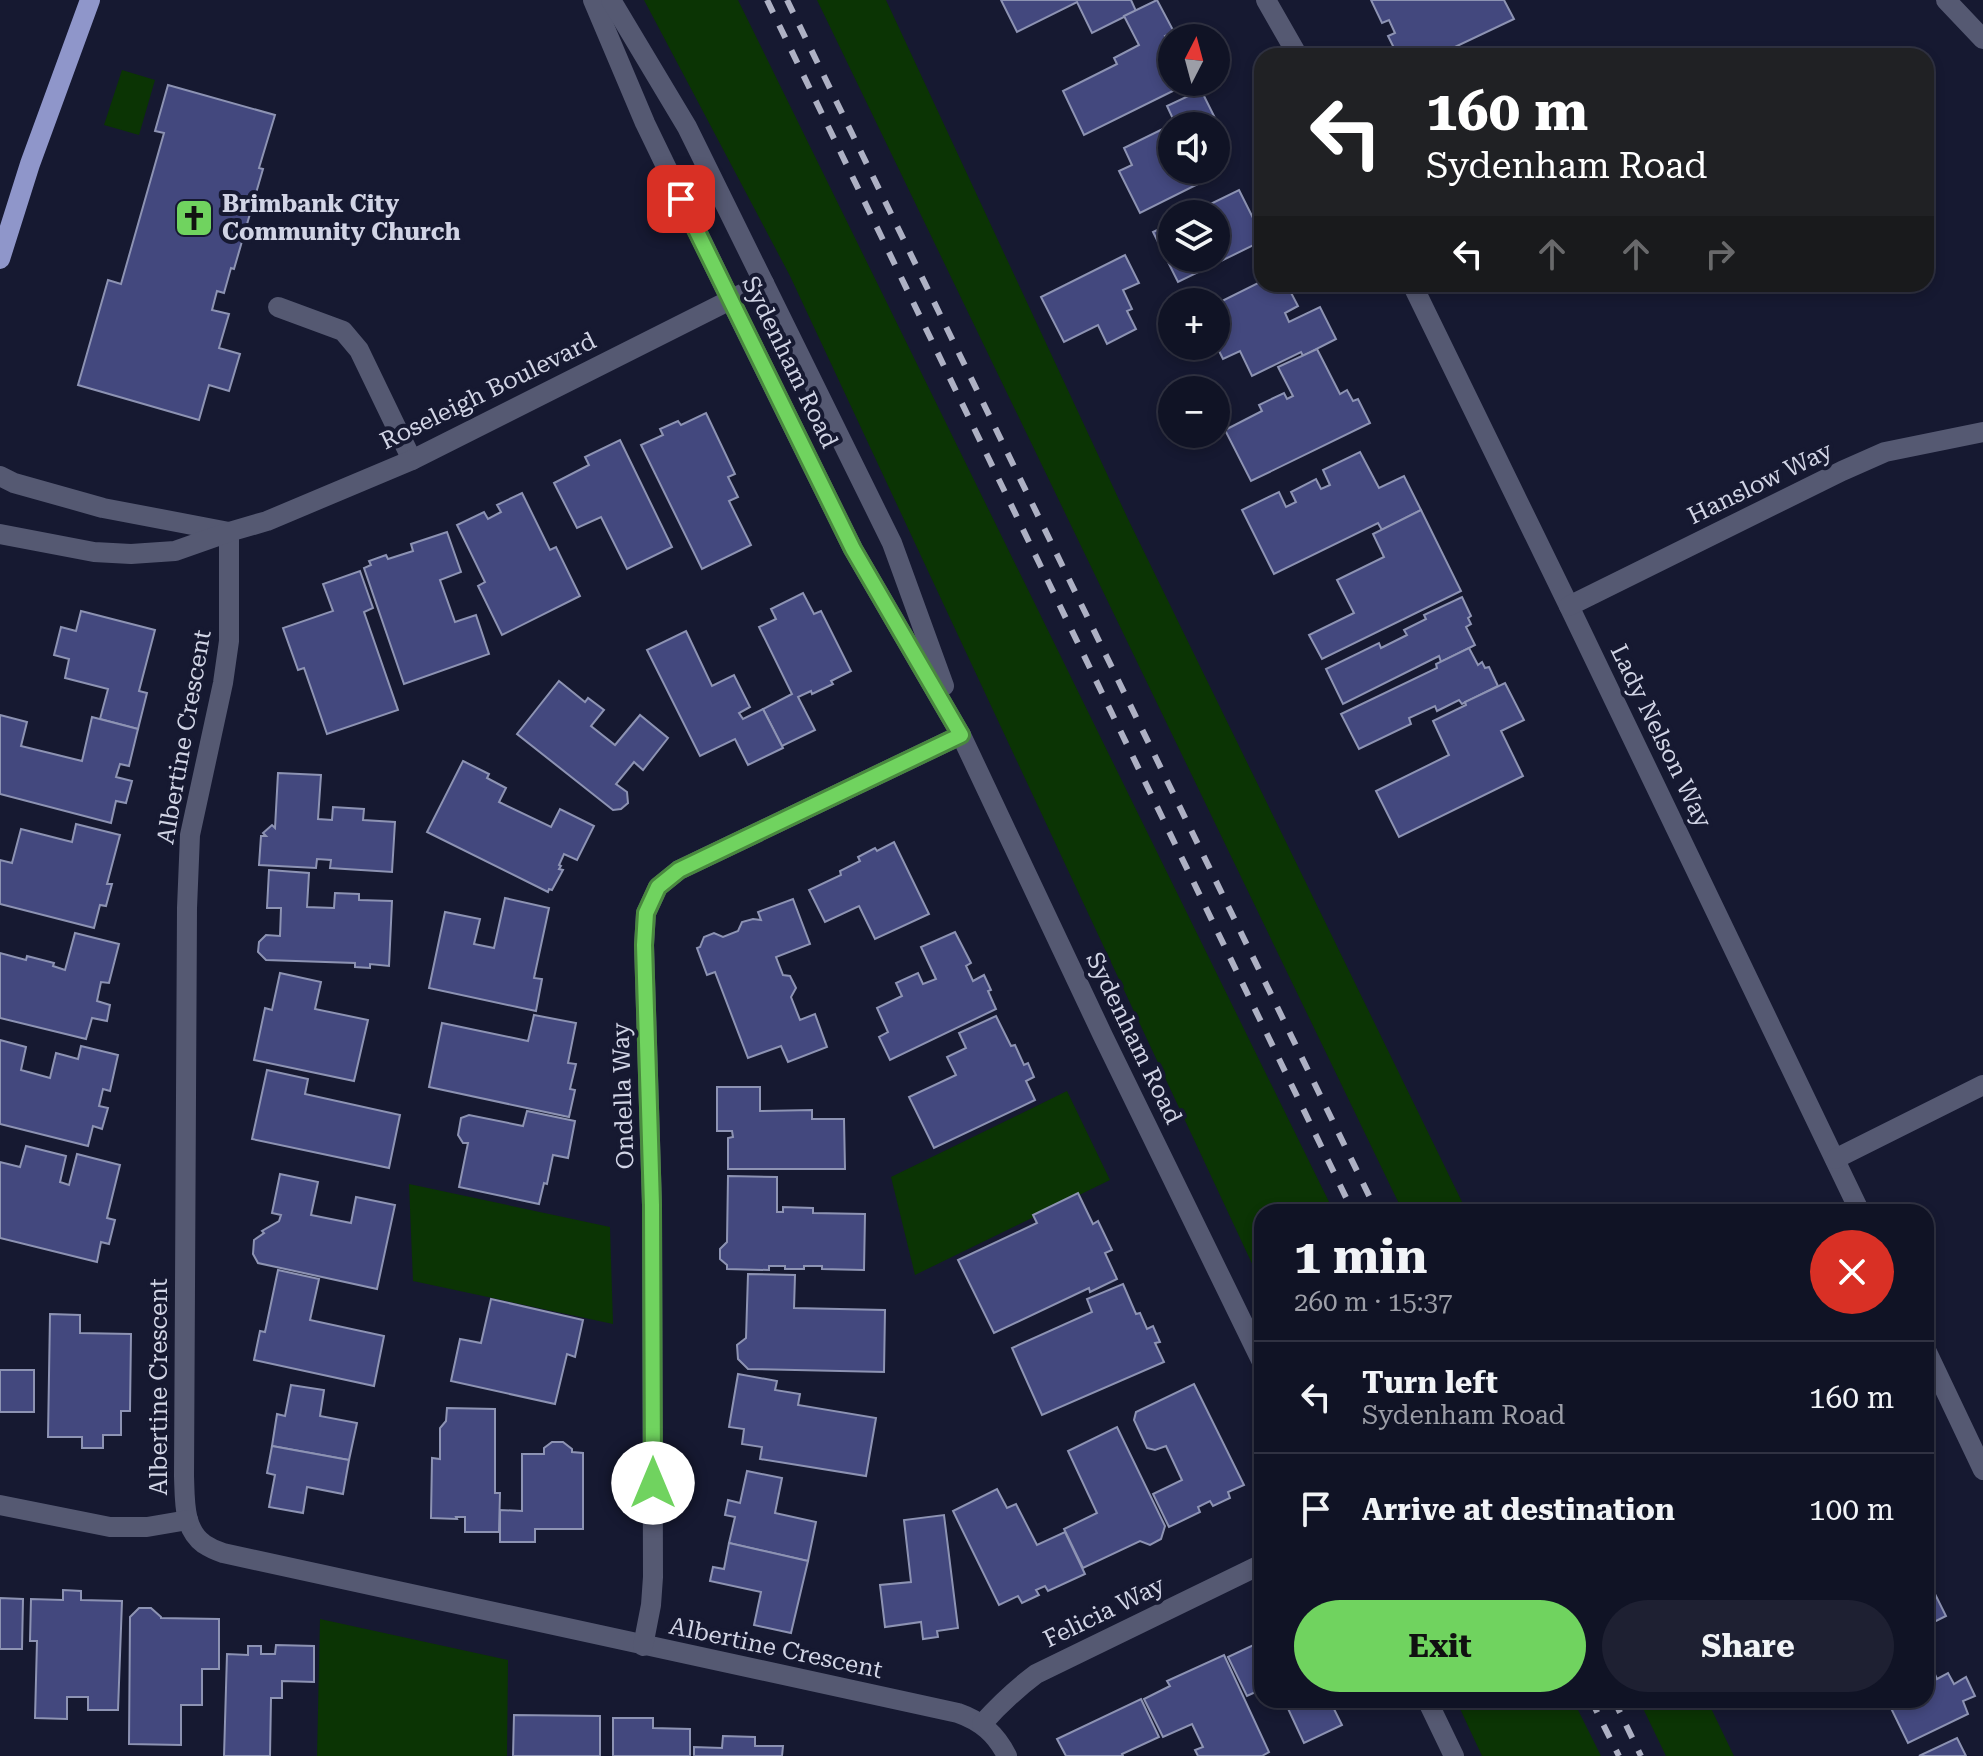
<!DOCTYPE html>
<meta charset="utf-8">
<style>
:root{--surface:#101325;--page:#1e2032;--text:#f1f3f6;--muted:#9c9ea7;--line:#303242;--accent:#70d35f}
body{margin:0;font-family:"Roboto Serif",serif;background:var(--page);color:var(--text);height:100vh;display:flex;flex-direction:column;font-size:30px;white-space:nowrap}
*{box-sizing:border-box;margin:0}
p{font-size:26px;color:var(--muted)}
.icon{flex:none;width:44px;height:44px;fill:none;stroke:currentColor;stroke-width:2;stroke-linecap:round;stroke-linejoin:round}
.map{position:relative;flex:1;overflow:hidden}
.sheet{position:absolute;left:1254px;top:1204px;width:680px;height:504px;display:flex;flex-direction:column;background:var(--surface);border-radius:24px;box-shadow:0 4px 12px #0003,0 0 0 2px var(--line)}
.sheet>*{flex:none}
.top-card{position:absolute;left:1254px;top:48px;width:680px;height:244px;border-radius:24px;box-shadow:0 4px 12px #0003,0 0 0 2px var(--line);background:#202124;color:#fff;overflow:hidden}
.needle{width:52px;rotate:6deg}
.fabs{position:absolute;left:1158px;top:24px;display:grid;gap:16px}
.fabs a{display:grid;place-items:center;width:72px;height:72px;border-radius:50%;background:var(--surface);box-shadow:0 4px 12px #0003,0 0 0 2px var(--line);font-size:40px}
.pin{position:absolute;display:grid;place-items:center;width:68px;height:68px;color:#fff;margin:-34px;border-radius:16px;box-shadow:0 4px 12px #0006}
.me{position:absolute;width:88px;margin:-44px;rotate:0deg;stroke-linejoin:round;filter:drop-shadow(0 0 6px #0008)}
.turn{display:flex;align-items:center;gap:28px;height:168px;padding:0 40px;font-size:36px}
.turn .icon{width:104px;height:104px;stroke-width:2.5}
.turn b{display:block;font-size:56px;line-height:68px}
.lanes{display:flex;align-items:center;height:76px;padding:0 40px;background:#0003;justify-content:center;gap:40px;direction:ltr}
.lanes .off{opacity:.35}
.round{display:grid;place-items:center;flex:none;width:84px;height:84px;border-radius:42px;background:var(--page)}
.summary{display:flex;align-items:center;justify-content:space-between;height:136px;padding:0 40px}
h1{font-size:48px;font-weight:700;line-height:60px}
.action{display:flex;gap:16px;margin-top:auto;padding:16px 40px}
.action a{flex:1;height:92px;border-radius:48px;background:var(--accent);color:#111;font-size:32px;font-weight:700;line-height:92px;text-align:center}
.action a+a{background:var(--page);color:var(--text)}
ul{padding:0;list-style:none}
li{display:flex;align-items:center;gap:24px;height:112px;padding:0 40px;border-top:2px solid var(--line)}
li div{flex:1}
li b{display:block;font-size:30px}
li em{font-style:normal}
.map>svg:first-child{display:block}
.green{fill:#0b3404}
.building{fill:#43487e;stroke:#8d93b3;stroke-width:2}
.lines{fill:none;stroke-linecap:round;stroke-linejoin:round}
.minor{stroke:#555972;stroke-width:20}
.major{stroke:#8f96ca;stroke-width:20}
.rail{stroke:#aeb1c4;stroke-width:6;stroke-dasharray:14 14;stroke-linecap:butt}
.route-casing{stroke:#49893e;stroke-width:20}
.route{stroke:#70d35f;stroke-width:14}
.labels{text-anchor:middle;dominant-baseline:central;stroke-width:8;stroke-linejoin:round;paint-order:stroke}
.poi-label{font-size:24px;font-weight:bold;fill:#d1d4e5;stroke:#161931;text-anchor:start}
.street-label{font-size:24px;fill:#d1d4e5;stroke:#161931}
</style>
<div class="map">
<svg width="1983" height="1756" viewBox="0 0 1983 1756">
<rect width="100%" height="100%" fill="#161931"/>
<g class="green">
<polygon points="644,0 738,0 1334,1212 1262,1212 1262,1285 790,276"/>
<polygon points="817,0 886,0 1128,519 1467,1212 1403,1212"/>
<polygon points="122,70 155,80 139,135 104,125"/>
<polygon points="1067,1091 1110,1180 915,1275 891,1177"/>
<polygon points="409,1184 610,1227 613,1324 413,1281"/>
<polygon points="320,1619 508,1660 507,1756 317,1756"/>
<polygon points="1456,1700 1573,1700 1601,1756 1482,1756"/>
<polygon points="1639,1700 1707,1700 1734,1756 1666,1756"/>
</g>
<g class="building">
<polygon points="1001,0 1131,0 1136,11 1092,33 1077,2 1017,32"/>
<polygon points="1157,0 1174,32 1165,36 1172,49 1172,82 1191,82 1084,135 1063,91 1117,64 1114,58 1139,45 1124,16"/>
<polygon points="1371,0 1504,0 1514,19 1436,56 1398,56 1388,36 1395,33 1389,20 1382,23"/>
<polygon points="168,85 275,115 259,168 263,169 234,269 231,268 224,293 217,291 212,310 229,314 219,348 240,354 229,391 209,385 199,420 78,385 108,280 121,284 164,133 155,131"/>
<polygon points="1201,90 1218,124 1214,126 1172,126 1172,170 1201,170 1206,180 1140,213 1119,171 1132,165 1124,148 1175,123 1167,106"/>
<polygon points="1239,190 1253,218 1262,214 1262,241 1178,282 1153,232 1172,223 1172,258 1216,258 1216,214 1190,214"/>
<polygon points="1125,255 1139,283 1123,290 1132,309 1127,311 1136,329 1107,344 1098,325 1064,342 1041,297"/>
<polygon points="1262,281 1262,284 1282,284 1285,289 1288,287 1298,306 1285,313 1289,322 1320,307 1336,339 1303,356 1301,352 1252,376 1240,351 1223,359 1216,345 1216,331 1227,326 1216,304"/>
<polygon points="1317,349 1340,394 1347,390 1353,401 1358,399 1370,423 1251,481 1225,430 1262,411 1259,405 1284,393 1287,399 1293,396 1278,367"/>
<polygon points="706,413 735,474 728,477 738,497 729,501 751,545 702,569 641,445 663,435 660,429 678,421 681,425"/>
<polygon points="620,440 672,547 627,569 601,517 577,528 554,483 589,465 585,457"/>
<polygon points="1360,452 1379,488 1404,476 1421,510 1382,530 1378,523 1274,574 1242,510 1279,492 1286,507 1296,502 1291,492 1316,479 1321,489 1330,485 1323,470"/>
<polygon points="522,493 550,550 556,547 580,596 502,635 478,586 485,582 457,525 484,512 488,519 501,512 497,505"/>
<polygon points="1421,510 1461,591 1322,659 1309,635 1354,613 1337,580 1384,557 1373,534"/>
<polygon points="447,532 461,572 440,580 455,622 476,615 489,654 404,684 364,568 371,565 369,561 386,555 388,559 413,551 411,544"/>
<polygon points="360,571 373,608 364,612 398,710 327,734 304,668 298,670 283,628 333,611 323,584"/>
<polygon points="803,593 814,614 821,611 851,671 831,681 833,684 812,694 811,691 798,697 815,730 782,746 763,709 792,694 759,627 776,619 771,609"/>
<polygon points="1462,597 1471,616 1468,618 1471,624 1466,627 1475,645 1441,662 1439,656 1343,704 1326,669 1379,643 1381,648 1407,635 1404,630 1426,619 1424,615"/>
<polygon points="81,611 155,630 139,691 147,693 138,729 100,719 108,689 65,678 69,659 54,655 61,627 76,631"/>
<polygon points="686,631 712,686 734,675 750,707 739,713 743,719 763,709 783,748 748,765 735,739 700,756 647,650"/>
<polygon points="1469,648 1478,665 1482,662 1485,668 1489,667 1498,686 1462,704 1459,700 1437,711 1435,706 1409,718 1411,724 1359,749 1341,714 1437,668 1436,664"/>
<polygon points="559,681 585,702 588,698 604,710 591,726 615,745 640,715 668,738 643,770 634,762 616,784 627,792 628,803 621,809 613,810 517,734"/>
<polygon points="1505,683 1524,720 1501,731 1523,776 1399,837 1376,791 1449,755 1433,721 1466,705 1465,702"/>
<polygon points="0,715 27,722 21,746 82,761 92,717 138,729 129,766 120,764 116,777 132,781 126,803 116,801 111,823 0,794"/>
<polygon points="463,761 489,774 487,778 506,788 499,802 551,827 560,809 594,826 577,860 564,854 559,865 561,866 559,869 563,870 552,890 549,889 548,892 427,832"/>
<polygon points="278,773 321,775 318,819 332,820 333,807 364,809 363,820 395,822 392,872 330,868 331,860 317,859 316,868 259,865 261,836 266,836 263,833 272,825 275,828"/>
<polygon points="76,824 120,835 107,884 112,884 106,906 100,905 94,928 0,904 0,860 12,863 21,829 72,842"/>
<polygon points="894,842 929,914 875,939 859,906 825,922 809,890 841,875 840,871 860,861 858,857 875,848 877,851"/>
<polygon points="269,870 309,873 307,907 334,908 335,893 359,894 359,900 392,901 389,966 370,964 370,968 355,967 355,963 266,960 258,952 259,942 266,935 280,936 281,908 267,908"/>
<polygon points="505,898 549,908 534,978 542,979 536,1011 429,988 445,912 480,919 474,944 494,948"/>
<polygon points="793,899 810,944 776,957 783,975 790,976 796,988 791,997 800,1020 815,1014 827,1047 788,1062 781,1046 748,1058 715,972 707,975 697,948 700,947 704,937 714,933 723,937 738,931 742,922 753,919 761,920 758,912"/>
<polygon points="955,932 971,963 966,966 973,981 984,975 991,990 988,991 996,1009 890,1060 879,1037 888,1032 877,1008 902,996 896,983 918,973 923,984 936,979 921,947"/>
<polygon points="75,933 119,944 109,983 101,982 97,1001 110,1005 107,1021 92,1018 86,1039 0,1018 0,953 26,960 27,956 54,963 53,966 65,970"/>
<polygon points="280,973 321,982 315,1009 368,1020 354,1081 254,1060 265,1008 272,1010"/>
<polygon points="534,1015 576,1023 568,1063 576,1064 570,1089 575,1090 569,1117 429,1087 442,1023 528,1041"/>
<polygon points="996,1016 1011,1046 1015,1045 1024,1065 1028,1063 1034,1077 1026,1081 1035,1100 934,1148 909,1097 956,1075 947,1057 966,1048 959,1033"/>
<polygon points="0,1040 26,1047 21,1070 50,1078 56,1053 78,1059 81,1046 118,1055 110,1091 103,1089 99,1106 108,1108 102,1129 93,1126 88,1146 0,1124"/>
<polygon points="267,1070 308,1079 305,1094 400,1115 389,1168 252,1139"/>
<polygon points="717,1087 760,1087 760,1111 812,1110 812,1119 844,1119 845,1169 728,1169 728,1138 733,1137 732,1131 717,1131"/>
<polygon points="527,1111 575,1121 568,1158 553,1155 547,1184 544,1183 539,1204 459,1187 468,1143 463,1143 458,1135 461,1118 469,1115 523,1126"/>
<polygon points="26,1146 66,1156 60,1182 69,1185 77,1154 120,1165 107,1218 115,1220 109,1244 101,1242 97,1262 0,1238 0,1162 20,1167"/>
<polygon points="280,1174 318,1182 311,1215 351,1223 356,1197 395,1205 377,1289 258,1263 253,1254 254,1240 264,1233 262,1231 279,1221 281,1215 272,1213"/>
<polygon points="728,1176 777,1177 777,1212 783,1212 783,1207 813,1208 813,1213 865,1214 864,1270 822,1269 822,1266 804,1266 804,1269 785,1269 785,1266 769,1266 769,1270 727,1269 727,1265 720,1259 720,1249 727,1242"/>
<polygon points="1078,1193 1093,1224 1098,1221 1112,1250 1105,1253 1117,1279 1090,1292 1089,1288 994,1333 958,1260 1037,1223 1033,1215"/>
<polygon points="278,1270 319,1279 310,1320 384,1336 374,1386 254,1360 260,1331 265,1332"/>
<polygon points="748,1274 795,1275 794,1308 885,1310 884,1372 748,1369 738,1359 737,1345 746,1338"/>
<polygon points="1123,1284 1136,1314 1140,1313 1147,1329 1153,1326 1160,1342 1155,1343 1164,1362 1042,1415 1012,1348 1092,1312 1087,1299"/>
<polygon points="491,1299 583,1320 575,1357 567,1354 555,1404 451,1381 460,1339 481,1343"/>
<polygon points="50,1314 80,1315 80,1333 131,1334 130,1411 121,1411 121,1435 103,1435 103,1448 82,1448 82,1437 48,1437"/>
<rect x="0" y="1370" width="34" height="42"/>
<polygon points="738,1374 777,1381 775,1390 800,1394 798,1405 876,1418 866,1476 760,1459 762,1447 742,1444 744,1429 729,1427"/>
<polygon points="1194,1384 1244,1485 1228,1492 1230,1498 1213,1506 1210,1501 1198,1507 1200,1512 1169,1527 1153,1494 1182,1480 1166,1446 1155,1450 1147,1448 1134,1420 1136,1412"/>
<polygon points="291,1385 324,1390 320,1416 357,1423 349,1460 272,1446 277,1414 285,1416"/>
<polygon points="447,1408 495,1409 495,1493 500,1493 499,1532 465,1532 465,1517 456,1517 457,1519 431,1518 432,1458 440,1459 440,1428 446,1421"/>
<polygon points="1117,1427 1165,1526 1161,1539 1150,1545 1140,1541 1083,1568 1064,1529 1097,1513 1068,1451"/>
<polygon points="552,1442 563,1442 572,1449 572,1452 583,1453 583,1529 535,1529 535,1542 500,1542 500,1510 522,1511 522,1454 544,1454 544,1448"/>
<polygon points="272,1446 349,1460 343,1494 307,1487 303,1513 269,1507 275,1475 267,1473"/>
<polygon points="747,1471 782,1478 775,1513 816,1522 808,1561 729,1543 735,1517 725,1515 728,1500 740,1503"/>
<polygon points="997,1489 1007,1508 1016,1504 1037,1545 1065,1532 1085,1574 1048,1591 1045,1586 1036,1590 1039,1595 1022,1603 1018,1596 999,1605 953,1511"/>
<polygon points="944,1515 958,1628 937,1631 938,1637 923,1639 921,1622 885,1627 880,1585 911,1582 904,1520"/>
<polygon points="729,1543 808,1561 791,1633 754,1625 761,1592 710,1581 713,1567 724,1569"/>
<polygon points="1926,1576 1946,1616 1926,1626"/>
<polygon points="63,1590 81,1591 81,1600 122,1601 118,1710 88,1710 88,1697 67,1697 67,1719 35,1718 37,1641 30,1641 31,1599 63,1600"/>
<polygon points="0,1598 23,1599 22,1649 0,1649"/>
<polygon points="139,1608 151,1608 161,1617 161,1618 219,1619 219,1669 202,1669 202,1705 181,1705 181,1745 129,1744 130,1617"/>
<polygon points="1262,1641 1262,1689 1247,1696 1228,1657"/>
<polygon points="276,1645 314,1646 314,1682 282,1681 282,1698 271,1698 270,1756 224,1756 227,1654 248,1655 248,1646 261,1646 261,1654 275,1654"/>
<polygon points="1224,1655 1269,1752 1262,1756 1198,1756 1195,1750 1203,1747 1192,1724 1163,1737 1144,1699 1170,1686 1167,1681"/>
<polygon points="1929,1661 1937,1679 1948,1673 1954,1684 1966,1677 1975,1696 1963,1701 1968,1714 1908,1743 1887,1700 1926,1700 1926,1662"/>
<polygon points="1141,1699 1159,1737 1122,1754 1123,1756 1066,1756 1057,1739"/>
<polygon points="1284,1700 1331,1700 1330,1701 1342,1725 1304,1743"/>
<polygon points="514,1715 600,1716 600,1756 513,1756"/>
<polygon points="613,1718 653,1718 653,1728 690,1729 690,1756 613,1756"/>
<polygon points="723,1736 755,1737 755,1746 783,1746 782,1756 694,1756 694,1747 722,1748"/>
<polygon points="1957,1738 1966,1756 1919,1756"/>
</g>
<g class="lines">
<g class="minor">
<polyline points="593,0 645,123 730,299 853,549 961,735 1103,1036 1262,1362"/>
<polyline points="611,0 687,127 892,543 944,686"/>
<polyline points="1266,0 1298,56"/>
<polyline points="1946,0 1983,39"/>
<polyline points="1412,284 1569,606 1860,1212"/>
<polyline points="278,307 343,331 359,350 412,460"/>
<polyline points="0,476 14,483 103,508 229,532"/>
<path d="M229 532V641L223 683 190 835 187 908 184 1476C185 1500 183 1529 204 1544 210 1548 217 1551 223 1553L958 1713C981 1721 996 1734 1007 1756"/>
<polyline points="0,534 94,552 131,554 175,551 229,532 267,521 412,460 764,283"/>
<polyline points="1569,606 1842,471 1885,452 1983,432"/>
<polyline points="1835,1159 1983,1085"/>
<polyline points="1926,1350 1983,1470"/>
<polyline points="0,1505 110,1527 147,1527 188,1520"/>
<polyline points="643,1646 651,1605 653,1577 652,1205 644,945 646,913 658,887 679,870 961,735"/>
<polyline points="1427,1700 1454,1756"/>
<path d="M982 1724C999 1705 1016 1689 1036 1674L1262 1564"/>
</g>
<polyline class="major" points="0,259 30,164 90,0"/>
<g class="rail">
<polyline points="767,0 1353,1212"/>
<polyline points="787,0 1377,1212"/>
<polyline points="1591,1700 1619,1756"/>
<polyline points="1614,1700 1641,1756"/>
</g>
</g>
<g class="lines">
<defs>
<polyline id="route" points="653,1483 652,1205 644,945 646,913 658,887 679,870 961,735 853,549 681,199"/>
</defs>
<use href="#route" class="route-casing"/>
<use href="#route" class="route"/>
</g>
<defs>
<symbol id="church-square" viewBox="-11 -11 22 22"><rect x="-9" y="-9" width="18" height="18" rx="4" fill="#70d35f" stroke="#161931"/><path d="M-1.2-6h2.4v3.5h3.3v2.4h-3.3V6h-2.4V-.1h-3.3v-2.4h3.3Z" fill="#111"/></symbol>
</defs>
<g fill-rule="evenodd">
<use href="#church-square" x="172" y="196" width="44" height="44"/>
</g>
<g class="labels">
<g class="poi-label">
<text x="222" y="204">Brimbank City<tspan x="222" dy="28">Community Church</tspan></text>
</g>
<g class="street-label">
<text transform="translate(790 362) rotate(64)">Sydenham Road</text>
<text transform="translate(488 391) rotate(-26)">Roseleigh Boulevard</text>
<text transform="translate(1760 483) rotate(-26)">Hanslow Way</text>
<text transform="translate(1661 736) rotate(64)">Lady Nelson Way</text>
<text transform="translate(184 737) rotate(-80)">Albertine Crescent</text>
<text transform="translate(1134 1038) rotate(64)">Sydenham Road</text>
<text transform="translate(623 1096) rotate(-92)">Ondella Way</text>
<text transform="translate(159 1387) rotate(-90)">Albertine Crescent</text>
<text transform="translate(1104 1612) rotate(-26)">Felicia Way</text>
<text transform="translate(776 1648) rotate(12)">Albertine Crescent</text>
</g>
</g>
</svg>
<div class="fabs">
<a><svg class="needle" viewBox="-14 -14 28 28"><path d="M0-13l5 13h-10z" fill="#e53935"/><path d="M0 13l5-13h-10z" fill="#9c9ea7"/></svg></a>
<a><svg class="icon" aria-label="sound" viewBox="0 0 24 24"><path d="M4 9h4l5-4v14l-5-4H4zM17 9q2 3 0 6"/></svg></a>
<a><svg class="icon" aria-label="layers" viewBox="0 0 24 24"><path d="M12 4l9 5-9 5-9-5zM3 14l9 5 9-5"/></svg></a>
<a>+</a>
<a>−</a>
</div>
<div class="pin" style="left:681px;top:199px;background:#d93025"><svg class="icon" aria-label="arrive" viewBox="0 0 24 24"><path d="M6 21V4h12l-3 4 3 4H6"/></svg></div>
<svg class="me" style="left:653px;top:1483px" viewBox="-20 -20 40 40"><circle r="19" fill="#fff"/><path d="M0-13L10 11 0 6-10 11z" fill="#70d35f"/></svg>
<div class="top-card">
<div class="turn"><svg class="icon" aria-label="left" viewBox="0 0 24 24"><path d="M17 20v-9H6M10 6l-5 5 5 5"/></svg><div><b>160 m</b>Sydenham Road</div></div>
<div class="lanes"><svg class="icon" aria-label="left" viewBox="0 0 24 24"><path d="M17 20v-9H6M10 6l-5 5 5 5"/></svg><svg class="icon off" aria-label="ahead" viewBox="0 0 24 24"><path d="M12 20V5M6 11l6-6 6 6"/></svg><svg class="icon off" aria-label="ahead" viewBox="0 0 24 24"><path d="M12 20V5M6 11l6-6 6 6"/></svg><svg class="icon off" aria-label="right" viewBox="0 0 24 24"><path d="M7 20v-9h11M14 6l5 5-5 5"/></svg></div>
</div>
<section class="sheet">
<div class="summary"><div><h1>1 min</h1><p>260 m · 15:37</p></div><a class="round" style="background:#d93025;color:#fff"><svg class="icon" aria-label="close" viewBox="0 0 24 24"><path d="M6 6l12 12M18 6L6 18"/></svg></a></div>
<ul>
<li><svg class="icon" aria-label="left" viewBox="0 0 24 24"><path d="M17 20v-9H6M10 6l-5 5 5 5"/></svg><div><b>Turn left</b><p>Sydenham Road</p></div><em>160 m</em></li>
<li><svg class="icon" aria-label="arrive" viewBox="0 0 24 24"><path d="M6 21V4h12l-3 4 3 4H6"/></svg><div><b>Arrive at destination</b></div><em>100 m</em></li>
</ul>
<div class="action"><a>Exit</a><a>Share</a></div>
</section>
</div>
